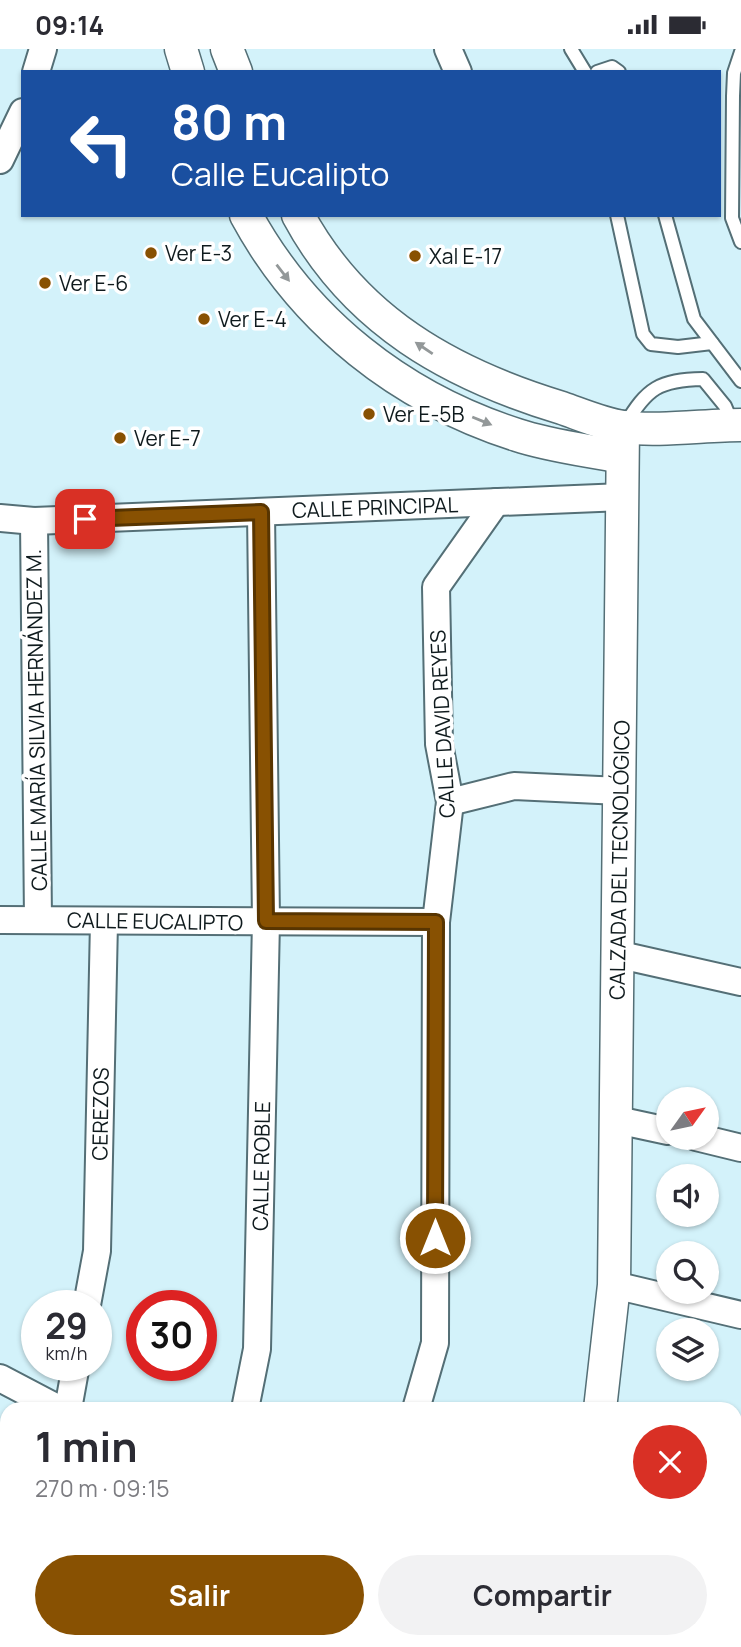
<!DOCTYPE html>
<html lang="es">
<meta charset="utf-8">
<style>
:root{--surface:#fff;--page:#f2f2f3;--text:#2b2b33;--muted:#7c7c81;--accent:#885102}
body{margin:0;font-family:Manrope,sans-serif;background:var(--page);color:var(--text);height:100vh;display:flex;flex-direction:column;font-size:26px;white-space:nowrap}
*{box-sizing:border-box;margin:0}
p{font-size:23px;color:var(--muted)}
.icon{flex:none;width:38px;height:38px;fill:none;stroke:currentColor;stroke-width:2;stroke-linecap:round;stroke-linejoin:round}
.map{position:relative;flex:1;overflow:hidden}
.details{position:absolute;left:0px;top:1353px;width:742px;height:247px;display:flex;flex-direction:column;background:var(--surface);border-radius:21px 21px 0 0;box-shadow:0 2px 5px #0004}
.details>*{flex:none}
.top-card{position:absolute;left:21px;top:21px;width:700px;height:147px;border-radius:0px;box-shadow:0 2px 5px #0004;background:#1a4fa0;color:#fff;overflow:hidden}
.needle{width:46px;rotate:57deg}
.buttons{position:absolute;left:656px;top:1038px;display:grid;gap:14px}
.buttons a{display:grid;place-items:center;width:63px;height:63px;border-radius:50%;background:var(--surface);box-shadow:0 2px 5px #0004;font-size:35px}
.speed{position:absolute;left:21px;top:1241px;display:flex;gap:14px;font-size:35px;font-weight:700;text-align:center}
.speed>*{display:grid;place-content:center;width:91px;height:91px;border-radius:50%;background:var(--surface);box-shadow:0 2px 5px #0004;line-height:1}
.speed small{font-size:18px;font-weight:400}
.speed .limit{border:10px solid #d22;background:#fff;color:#111}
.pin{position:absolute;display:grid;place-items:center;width:60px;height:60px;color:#fff;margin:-30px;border-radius:14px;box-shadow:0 4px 10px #0006}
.me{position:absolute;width:77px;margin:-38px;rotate:0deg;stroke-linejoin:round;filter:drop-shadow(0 0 5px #0008)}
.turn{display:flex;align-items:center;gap:24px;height:147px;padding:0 35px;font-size:32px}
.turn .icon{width:91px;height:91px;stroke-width:2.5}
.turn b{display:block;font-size:49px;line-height:60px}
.round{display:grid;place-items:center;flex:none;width:74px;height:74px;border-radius:37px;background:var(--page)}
.summary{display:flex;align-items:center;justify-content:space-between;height:119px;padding:0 35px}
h1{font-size:42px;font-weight:700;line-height:52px}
.action{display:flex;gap:14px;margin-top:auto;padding:14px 35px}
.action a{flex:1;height:80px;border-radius:42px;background:var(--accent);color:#fff;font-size:28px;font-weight:700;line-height:80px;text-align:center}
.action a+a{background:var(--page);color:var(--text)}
.status{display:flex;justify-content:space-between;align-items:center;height:49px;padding:0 35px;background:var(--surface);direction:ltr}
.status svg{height:19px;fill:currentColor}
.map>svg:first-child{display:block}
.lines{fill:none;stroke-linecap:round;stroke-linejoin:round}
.service-casing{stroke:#546f76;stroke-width:16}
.minor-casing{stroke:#546f76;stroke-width:30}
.tertiary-casing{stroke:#546f76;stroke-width:35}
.service{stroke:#fff;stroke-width:12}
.minor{stroke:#fff;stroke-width:26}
.tertiary{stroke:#fff;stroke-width:32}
.oneway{fill:#939899}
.route-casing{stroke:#583501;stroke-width:18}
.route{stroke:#885102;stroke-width:12}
.poi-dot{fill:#885102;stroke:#fff;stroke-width:2.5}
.labels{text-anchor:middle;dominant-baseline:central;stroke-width:7;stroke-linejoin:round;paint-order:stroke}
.poi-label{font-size:21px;fill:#0f1a1d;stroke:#fff;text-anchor:start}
.street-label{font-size:21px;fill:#0f1a1d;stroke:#fff}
</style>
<div class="status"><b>09:14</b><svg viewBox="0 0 49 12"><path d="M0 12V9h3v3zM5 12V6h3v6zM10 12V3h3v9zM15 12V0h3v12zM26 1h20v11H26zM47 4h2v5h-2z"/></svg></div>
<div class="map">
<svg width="741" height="1598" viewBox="0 0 741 1598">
<rect width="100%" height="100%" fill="#d3f2fa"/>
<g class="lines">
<defs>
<g id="service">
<polyline points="571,0 585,23"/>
<polyline points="741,3 734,24 733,47 732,169 741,193"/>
<polyline points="597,23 612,18 619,23"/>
<polyline points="617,166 643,285 651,295 678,298 712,294"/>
<polyline points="665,166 694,270 741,332"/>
<path d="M625 376C647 339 659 331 703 330L725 357 733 376"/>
</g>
<g id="minor">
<polyline points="448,0 458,23"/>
<polyline points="36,23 43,0"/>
<polyline points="0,111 23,63"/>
<polyline points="0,469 34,472 623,448"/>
<polyline points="34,472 38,870"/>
<polyline points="450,753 514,737 620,742"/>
<polyline points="0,871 436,873"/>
<polyline points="616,905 741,933"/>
<polyline points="617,1071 668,1082"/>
<polyline points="696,1088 741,1099"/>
<polyline points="614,1236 741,1266"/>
<polyline points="87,1256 97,1202 104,873"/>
<polyline points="0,1329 59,1360"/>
<polyline points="68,1360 76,1316"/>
<polyline points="245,1360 257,1300 266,872 261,463"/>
<polyline points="416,1360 435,1294 436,873 450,753 439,695 436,538 496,453"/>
<polyline points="735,1432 741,1433"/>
<polyline points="0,1506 7,1491"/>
<polyline points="685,1592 710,1598"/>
<polyline points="158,1598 161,1592"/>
<polyline points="334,1598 337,1592"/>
</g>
<g id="tertiary">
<polyline points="181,0 188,23"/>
<polyline points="227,0 236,23"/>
<path d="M246 166C304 273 401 349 517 386 550 397 587 401 621 408"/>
<path d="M298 166C355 272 450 325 562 359 582 366 603 375 623 378 657 383 706 376 741 376"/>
<polyline points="600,1360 614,1236 623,378"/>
<polyline points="536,1598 538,1592"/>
</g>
</defs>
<use href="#service" class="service-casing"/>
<use href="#minor" class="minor-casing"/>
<use href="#tertiary" class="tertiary-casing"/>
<use href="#service" class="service"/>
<use href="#minor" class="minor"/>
<use href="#tertiary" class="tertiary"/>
</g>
<defs><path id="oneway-solid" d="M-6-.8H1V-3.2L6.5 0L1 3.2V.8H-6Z" transform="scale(1.75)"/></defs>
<g class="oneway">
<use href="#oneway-solid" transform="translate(283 224) rotate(52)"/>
<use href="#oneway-solid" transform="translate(424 299) rotate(-146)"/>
<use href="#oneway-solid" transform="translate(482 372) rotate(22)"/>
</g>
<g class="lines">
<defs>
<polyline id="route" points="85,470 261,463 266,872 436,873 435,1189"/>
</defs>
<use href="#route" class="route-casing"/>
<use href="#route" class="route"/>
</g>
<g class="poi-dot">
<circle cx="151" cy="204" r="7"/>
<circle cx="415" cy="207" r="7"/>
<circle cx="45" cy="234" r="7"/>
<circle cx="204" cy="270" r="7"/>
<circle cx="369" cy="365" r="7"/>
<circle cx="120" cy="389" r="7"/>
</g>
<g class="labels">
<g class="poi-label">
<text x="165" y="204">Ver E-3</text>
<text x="429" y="207">Xal E-17</text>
<text x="59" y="234">Ver E-6</text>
<text x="218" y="270">Ver E-4</text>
<text x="383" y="365">Ver E-5B</text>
<text x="134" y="389">Ver E-7</text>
</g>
<g class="street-label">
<text transform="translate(375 458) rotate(-2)">CALLE PRINCIPAL</text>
<text transform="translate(36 671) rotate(-91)">CALLE MARÍA SILVIA HERNÁNDEZ M.</text>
<text transform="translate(442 675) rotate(-93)">CALLE DAVID REYES</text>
<text transform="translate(619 811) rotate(-89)">CALZADA DEL TECNOLÓGICO</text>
<text transform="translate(155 872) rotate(1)">CALLE EUCALIPTO</text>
<text transform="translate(100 1065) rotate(-89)">CEREZOS</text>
<text transform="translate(261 1117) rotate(-89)">CALLE ROBLE</text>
</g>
</g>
</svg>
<div class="buttons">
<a><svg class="needle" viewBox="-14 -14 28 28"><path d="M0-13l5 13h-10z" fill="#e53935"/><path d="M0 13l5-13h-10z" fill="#7c7c81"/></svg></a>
<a><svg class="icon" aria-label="sound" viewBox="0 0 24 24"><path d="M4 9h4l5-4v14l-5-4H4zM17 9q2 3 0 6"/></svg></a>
<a><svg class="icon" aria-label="search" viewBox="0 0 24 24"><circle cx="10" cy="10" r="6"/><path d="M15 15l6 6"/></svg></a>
<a><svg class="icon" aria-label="layers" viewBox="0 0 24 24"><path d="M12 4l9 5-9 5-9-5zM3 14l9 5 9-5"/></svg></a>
</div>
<div class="speed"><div>29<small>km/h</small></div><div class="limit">30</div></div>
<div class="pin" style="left:85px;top:470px;background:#d93025"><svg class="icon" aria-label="arrive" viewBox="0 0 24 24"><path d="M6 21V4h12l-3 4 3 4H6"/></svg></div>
<svg class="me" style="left:435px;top:1189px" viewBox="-20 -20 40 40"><circle r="17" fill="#885102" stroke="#fff" stroke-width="3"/><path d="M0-11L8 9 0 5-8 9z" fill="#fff"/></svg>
<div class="top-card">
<div class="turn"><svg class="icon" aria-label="left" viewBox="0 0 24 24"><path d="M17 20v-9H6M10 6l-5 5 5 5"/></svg><div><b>80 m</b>Calle Eucalipto</div></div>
</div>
<section class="details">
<div class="summary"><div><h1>1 min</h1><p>270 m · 09:15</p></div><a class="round" style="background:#d93025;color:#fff"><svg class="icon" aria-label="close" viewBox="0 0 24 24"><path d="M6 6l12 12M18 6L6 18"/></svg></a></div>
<div class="action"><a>Salir</a><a>Compartir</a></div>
</section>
</div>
